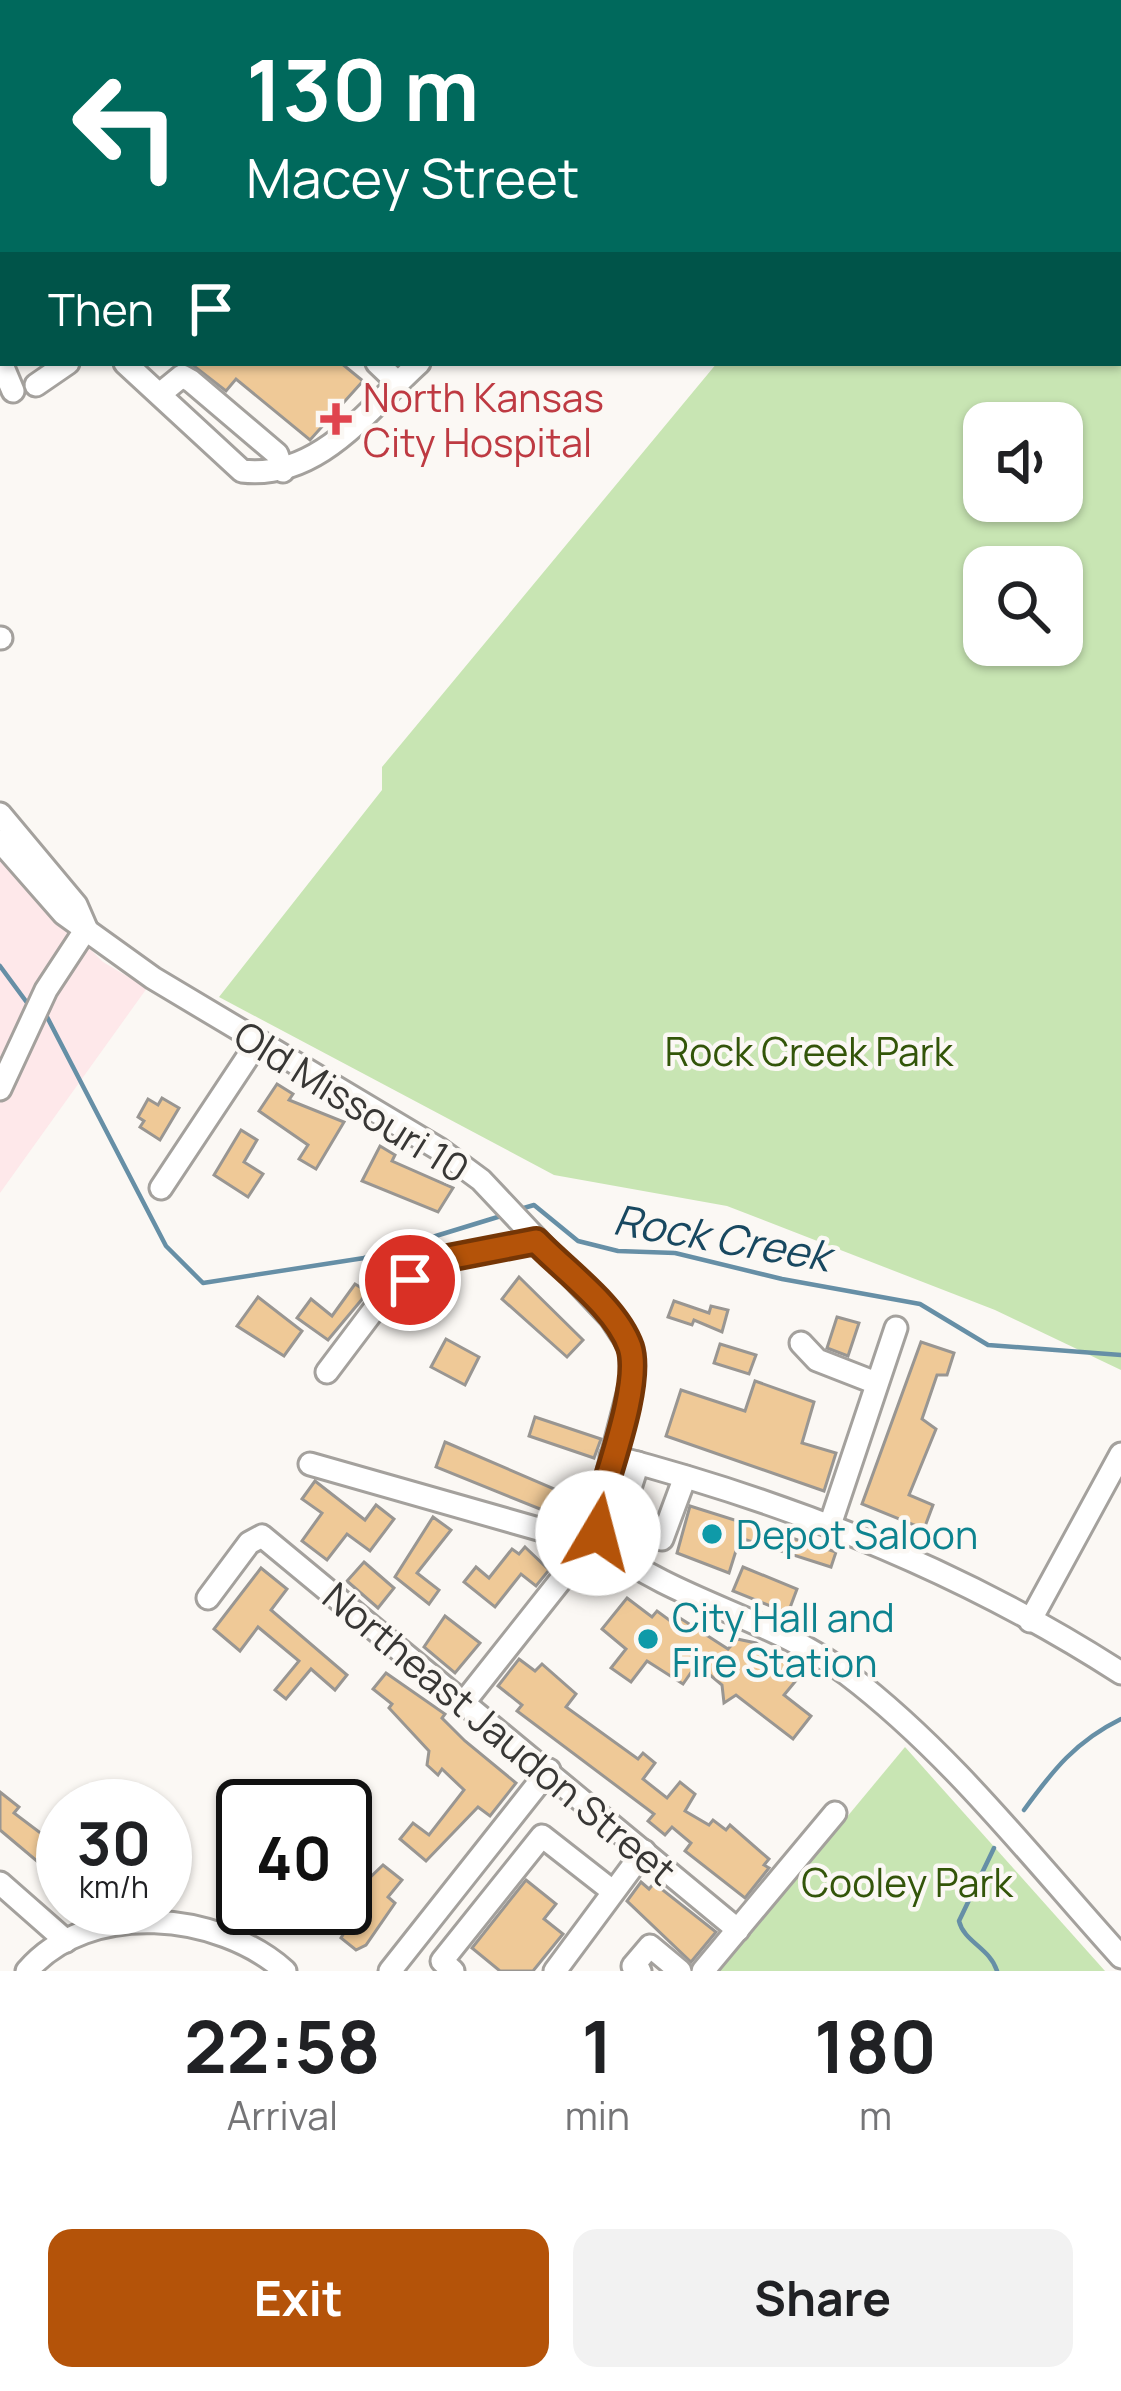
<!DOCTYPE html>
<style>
:root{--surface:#fff;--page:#f2f2f2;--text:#202124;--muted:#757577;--accent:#b45309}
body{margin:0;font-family:Manrope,sans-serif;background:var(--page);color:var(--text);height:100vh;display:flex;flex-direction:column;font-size:45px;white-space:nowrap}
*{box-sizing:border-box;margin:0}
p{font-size:39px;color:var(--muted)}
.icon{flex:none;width:66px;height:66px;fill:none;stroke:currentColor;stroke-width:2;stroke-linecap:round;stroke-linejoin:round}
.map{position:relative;height:1971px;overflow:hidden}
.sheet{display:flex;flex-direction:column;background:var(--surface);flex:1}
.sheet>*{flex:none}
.guide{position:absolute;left:0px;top:0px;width:1122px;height:366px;box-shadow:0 3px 9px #0004;background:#00695c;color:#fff;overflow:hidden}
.controls{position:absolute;left:963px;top:402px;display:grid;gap:24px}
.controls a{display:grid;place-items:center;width:120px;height:120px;border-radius:24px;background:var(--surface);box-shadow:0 3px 9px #0004;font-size:60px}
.speed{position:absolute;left:36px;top:1779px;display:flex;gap:24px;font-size:60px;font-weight:700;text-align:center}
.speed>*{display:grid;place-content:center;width:156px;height:156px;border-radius:50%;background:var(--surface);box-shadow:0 3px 9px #0004;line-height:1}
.speed small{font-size:30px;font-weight:400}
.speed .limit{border:6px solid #111;border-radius:18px;background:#fff;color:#111}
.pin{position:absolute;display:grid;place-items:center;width:102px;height:102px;color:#fff;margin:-51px;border:6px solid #fff;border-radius:50%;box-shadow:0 3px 12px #0007}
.me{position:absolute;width:132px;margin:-66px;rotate:8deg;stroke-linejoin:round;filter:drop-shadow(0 0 9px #0008)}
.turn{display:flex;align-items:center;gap:42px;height:252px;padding:0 48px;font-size:54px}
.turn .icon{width:156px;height:156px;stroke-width:2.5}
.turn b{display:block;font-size:84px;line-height:102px}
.then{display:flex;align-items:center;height:114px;padding:0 48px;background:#0003;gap:24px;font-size:45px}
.eta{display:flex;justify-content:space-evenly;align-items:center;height:204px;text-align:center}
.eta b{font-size:72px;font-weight:700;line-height:84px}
.primary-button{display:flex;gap:24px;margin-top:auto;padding:24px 48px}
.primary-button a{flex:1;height:138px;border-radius:24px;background:var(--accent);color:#fff;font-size:48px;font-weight:700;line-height:138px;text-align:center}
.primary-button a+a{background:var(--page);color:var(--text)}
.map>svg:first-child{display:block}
.commercial{fill:#fee8ea}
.green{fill:#c8e5b3;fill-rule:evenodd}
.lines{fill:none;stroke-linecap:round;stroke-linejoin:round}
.stream{stroke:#668fa6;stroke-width:4.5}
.building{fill:#efc997;stroke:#999692;stroke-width:3}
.minor-casing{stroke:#a4a19d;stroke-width:27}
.minor{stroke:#fff;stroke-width:21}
.route-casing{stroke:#753606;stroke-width:30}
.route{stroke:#b45309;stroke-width:21}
.health-dot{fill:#e0444e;stroke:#fbf8f4;stroke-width:4.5}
.culture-dot{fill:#0f9aa8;stroke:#fbf8f4;stroke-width:4.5}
.labels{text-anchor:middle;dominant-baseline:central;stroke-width:9;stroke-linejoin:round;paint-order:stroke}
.health-label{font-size:39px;fill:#be3a42;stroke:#fbf8f4;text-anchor:start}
.park-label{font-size:39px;fill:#335509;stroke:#fbf8f4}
.street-label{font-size:39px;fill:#383735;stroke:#fbf8f4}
.culture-label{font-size:39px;fill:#0d838f;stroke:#fbf8f4;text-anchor:start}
.water-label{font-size:42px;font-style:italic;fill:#184860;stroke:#fbf8f4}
</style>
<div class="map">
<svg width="1121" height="1971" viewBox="0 0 1121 1971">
<rect width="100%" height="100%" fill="#fbf8f4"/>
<polygon class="commercial" points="0,859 103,962 147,988 0,1193"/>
<g class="green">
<path d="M1009 0H1121V1370L995 1310 727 1206 554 1175 219 997 382 790V767L717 363H1119V3ZM984 423H1062V501H984ZM1062 567V645H984V567Z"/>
<polygon points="905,1747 1105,1971 719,1971"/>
</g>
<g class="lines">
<g class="stream">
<polyline points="0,966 28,1004"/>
<polyline points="46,1015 166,1246 203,1283 364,1258 501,1216"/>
<polyline points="517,1210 534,1205 578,1241 618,1251 675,1253 782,1279 920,1304 988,1345 1121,1355"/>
<path d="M1024 1810C1053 1770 1076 1741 1121 1719"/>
<path d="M994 1848 959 1921C964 1942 990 1948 997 1971"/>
</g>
</g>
<g class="building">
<polygon points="190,363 341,363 363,381 310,440 236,379 226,391"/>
<polygon points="277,1084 293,1094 289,1100 344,1122 316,1169 299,1159 308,1145 259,1111"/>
<polygon points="162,1098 179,1108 160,1140 140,1127 144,1121 138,1117 148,1099 158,1105"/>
<polygon points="241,1130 257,1140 244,1162 263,1174 248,1197 214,1175"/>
<polygon points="380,1146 395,1155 392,1161 453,1188 438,1212 362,1181"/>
<polygon points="519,1277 583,1340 567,1357 502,1299"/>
<polygon points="355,1284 368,1292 328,1340 297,1318 311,1299 332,1316"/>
<polygon points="258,1297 302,1331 284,1356 237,1326"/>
<polygon points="674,1301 709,1313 711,1306 728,1310 722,1332 694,1320 692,1325 668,1317"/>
<polygon points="837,1317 859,1323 848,1356 827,1348"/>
<polygon points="446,1339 479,1357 465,1385 431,1367"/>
<polygon points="921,1342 954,1353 947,1375 937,1375 922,1419 936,1429 909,1495 933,1505 924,1529 862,1504"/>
<polygon points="720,1344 756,1355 749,1374 714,1363"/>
<polygon points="755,1381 814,1402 802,1443 836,1453 824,1491 666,1436 681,1390 745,1411"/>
<polygon points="535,1417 601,1439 594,1458 529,1436"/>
<polygon points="445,1442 559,1491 550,1513 436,1467"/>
<polygon points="315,1481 365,1520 376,1505 394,1519 370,1551 347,1534 327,1560 302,1541 322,1513 302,1499"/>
<polygon points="690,1506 836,1552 831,1567 740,1538 729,1573 677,1553"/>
<polygon points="433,1517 451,1530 417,1573 439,1590 429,1604 395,1577"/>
<polygon points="525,1547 549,1570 536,1586 521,1574 495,1607 464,1582 476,1567 489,1578 512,1549 519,1554"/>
<polygon points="364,1562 394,1588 378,1608 347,1581"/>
<polygon points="743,1567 797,1589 788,1613 733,1591"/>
<polygon points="261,1568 287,1589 271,1610 347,1675 335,1690 311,1669 286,1699 275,1690 299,1661 258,1627 240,1651 214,1629"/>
<polygon points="627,1598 652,1617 657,1611 676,1625 680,1618 728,1649 737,1639 756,1643 803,1672 784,1695 811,1716 793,1739 736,1695 724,1703 722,1685 697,1664 683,1684 647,1661 631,1682 611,1668 626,1649 602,1629"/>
<polygon points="445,1616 480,1643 455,1673 424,1647"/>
<polygon points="519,1659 535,1671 542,1664 576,1694 566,1707 638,1759 643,1753 655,1763 643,1779 667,1798 680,1782 695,1794 685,1811 709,1825 713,1820 726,1830 730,1825 769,1859 764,1865 769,1868 745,1898 685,1851 691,1843 672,1827 665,1835 648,1821 654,1814 517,1711 522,1705 498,1686"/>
<polygon points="386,1673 445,1714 442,1718 465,1741 516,1783 490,1816 478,1807 426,1861 400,1839 413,1823 429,1835 464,1790 442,1769 438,1775 427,1765 429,1751 389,1708 392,1704 373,1689"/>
<polygon points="0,1792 19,1807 14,1813 63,1850 63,1883 0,1830"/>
<polygon points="383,1865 402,1880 388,1897 395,1903 366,1945 356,1950 341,1938 363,1902 353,1894"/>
<polygon points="526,1880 556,1904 544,1919 563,1934 533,1971 500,1971 472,1948"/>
<polygon points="641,1882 649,1889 654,1883 716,1932 691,1962 627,1901"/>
</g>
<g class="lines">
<defs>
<g id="minor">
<polyline points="419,0 420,3"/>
<polyline points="289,1 290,0"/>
<polyline points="0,251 3,248"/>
<polyline points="0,279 3,281"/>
<polyline points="0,360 13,391"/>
<path d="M125 363 242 471C319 480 368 409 419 363"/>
<polyline points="377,363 398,383"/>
<polyline points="36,385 68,363"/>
<polyline points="160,394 182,376 191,381 277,454 283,471"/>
<polyline points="0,638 1,638"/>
<polyline points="0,814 76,905 86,928"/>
<path d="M0 841 64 914 153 978 439 1149 481 1180 611 1318 630 1347 632 1378 597 1514 604 1545C675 1601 774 1619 847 1674 951 1753 1034 1861 1121 1957"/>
<polyline points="0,1089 46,990 86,929"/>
<polyline points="161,1188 257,1043"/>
<polyline points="801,1343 817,1360 876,1383"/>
<polyline points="327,1372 382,1299 438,1260 536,1241"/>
<path d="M611 1456C792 1503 963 1571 1121 1673"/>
<polyline points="310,1464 556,1534 598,1533"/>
<polyline points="831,1522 896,1328"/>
<polyline points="632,1529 620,1519 638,1463"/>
<polyline points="619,1557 632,1529 662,1539 685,1477"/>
<polyline points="208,1598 249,1543 262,1536 738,1930"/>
<polyline points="1030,1621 1121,1454"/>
<polyline points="465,1701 598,1533"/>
<polyline points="0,1883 66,1941"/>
<path d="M27 1971C89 1899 219 1912 285 1971"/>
<polyline points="390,1971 549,1770"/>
<polyline points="453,1971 442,1961 542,1836 611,1890"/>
<polyline points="555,1971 644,1851"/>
<polyline points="640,1971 633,1966 650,1946 680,1971"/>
<polyline points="703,1971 835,1813"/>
</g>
</defs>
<use href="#minor" class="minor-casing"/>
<use href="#minor" class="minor"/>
</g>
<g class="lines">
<defs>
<path id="route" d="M410 1280 438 1260 536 1241C565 1271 616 1307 630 1347 642 1384 607 1474 597 1514L598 1533"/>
</defs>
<use href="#route" class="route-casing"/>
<use href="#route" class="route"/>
</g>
<path class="health-dot" d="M330 401h12v12h12v12h-12v12h-12v-12h-12v-12h12z"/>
<g class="culture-dot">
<circle cx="712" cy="1534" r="12"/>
<circle cx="648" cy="1639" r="12"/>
</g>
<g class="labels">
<g class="health-label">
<text x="363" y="397">North Kansas<tspan x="363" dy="45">City Hospital</tspan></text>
</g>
<g class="park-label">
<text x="809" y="1051">Rock Creek Park</text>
<text x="907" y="1882">Cooley Park</text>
</g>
<g class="street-label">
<text transform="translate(352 1101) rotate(32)">Old Missouri 10</text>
<text transform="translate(500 1733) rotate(40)">Northeast Jaudon Street</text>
</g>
<g class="culture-label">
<text x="736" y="1534">Depot Saloon</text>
<text x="672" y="1617">City Hall and<tspan x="672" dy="45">Fire Station</tspan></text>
</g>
<g class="water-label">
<text transform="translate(722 1237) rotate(10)">Rock Creek</text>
</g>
</g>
</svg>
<div class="controls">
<a><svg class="icon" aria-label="sound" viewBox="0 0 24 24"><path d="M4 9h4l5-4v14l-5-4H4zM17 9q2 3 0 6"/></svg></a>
<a><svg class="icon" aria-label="search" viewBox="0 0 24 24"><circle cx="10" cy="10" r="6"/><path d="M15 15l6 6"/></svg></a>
</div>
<div class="speed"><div>30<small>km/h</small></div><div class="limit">40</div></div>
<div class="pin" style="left:410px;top:1280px;background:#d93025"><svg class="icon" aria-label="arrive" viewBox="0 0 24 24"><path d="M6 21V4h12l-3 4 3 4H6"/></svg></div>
<svg class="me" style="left:598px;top:1533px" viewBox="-20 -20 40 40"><circle r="19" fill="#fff"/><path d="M0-13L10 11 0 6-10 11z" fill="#b45309"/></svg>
<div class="guide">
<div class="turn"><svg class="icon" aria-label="left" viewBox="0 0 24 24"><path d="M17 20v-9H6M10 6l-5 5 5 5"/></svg><div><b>130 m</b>Macey Street</div></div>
<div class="then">Then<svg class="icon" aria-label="arrive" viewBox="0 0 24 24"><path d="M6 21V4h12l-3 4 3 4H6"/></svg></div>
</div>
</div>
<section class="sheet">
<div class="eta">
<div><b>22:58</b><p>Arrival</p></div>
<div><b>1</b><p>min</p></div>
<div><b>180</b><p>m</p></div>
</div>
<div class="primary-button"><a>Exit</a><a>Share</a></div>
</section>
